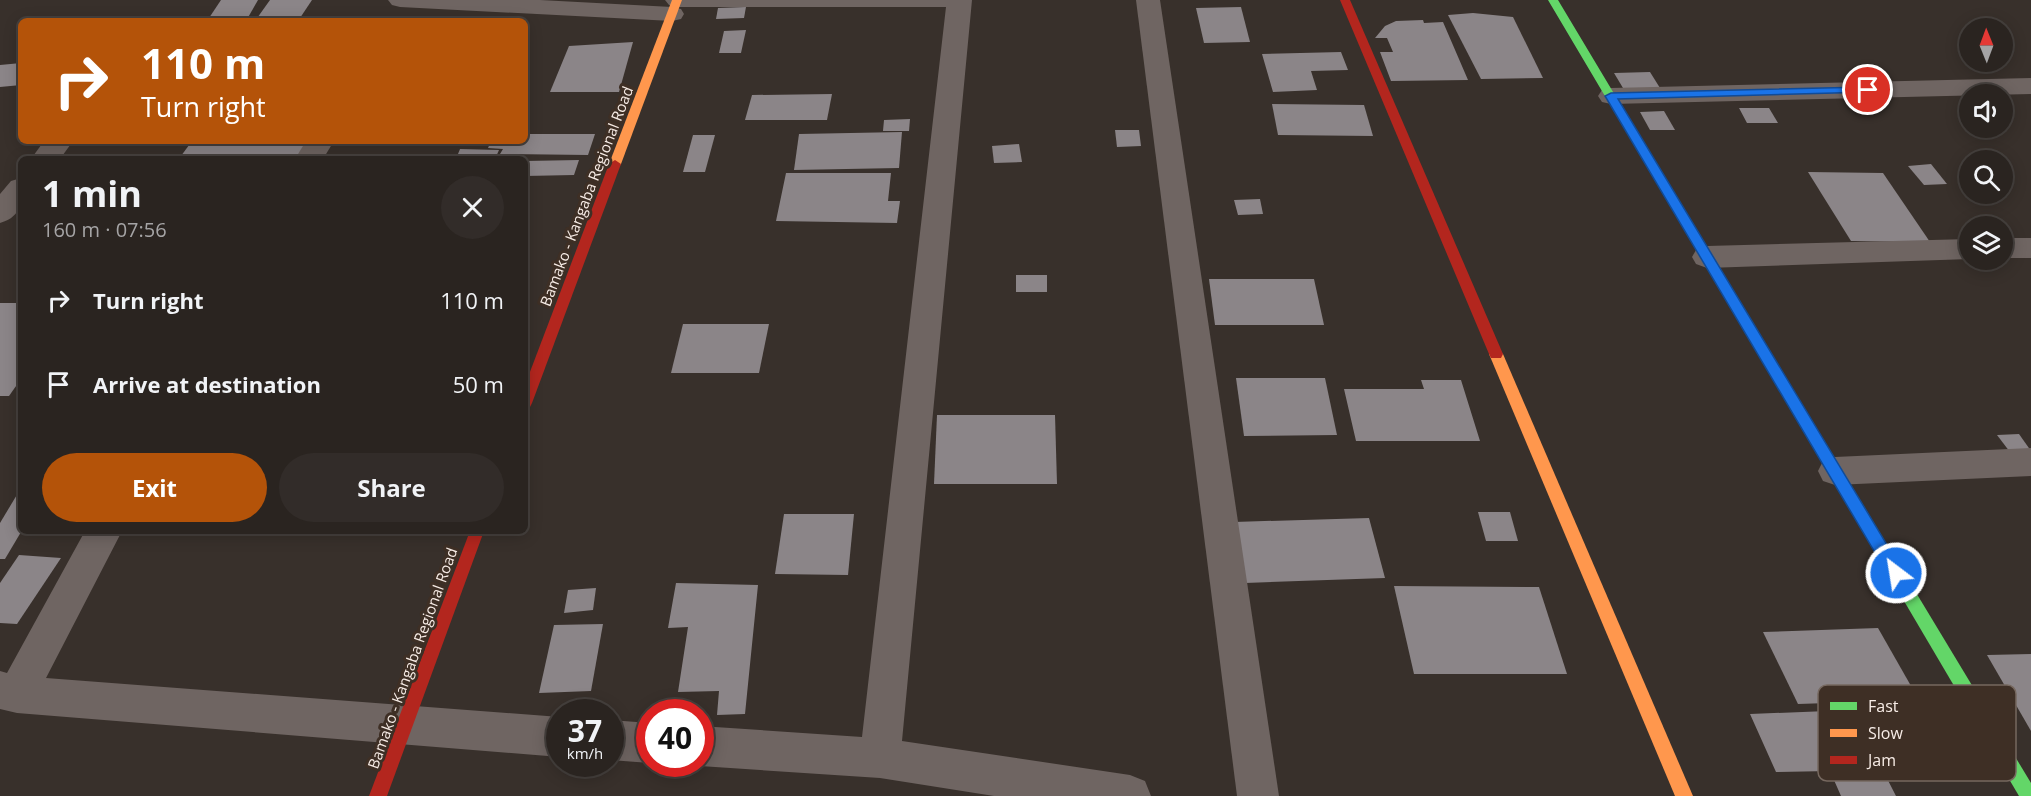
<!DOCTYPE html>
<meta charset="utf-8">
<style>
:root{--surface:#2a2420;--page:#322c29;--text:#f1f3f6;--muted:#a5a4a5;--line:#46413e;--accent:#b45309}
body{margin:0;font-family:"Open Sans",sans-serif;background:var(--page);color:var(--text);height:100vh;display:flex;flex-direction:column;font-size:22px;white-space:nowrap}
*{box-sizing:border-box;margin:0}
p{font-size:20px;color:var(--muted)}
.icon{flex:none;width:33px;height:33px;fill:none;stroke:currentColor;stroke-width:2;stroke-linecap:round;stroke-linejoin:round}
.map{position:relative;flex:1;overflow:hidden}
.sheet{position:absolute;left:18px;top:156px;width:510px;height:378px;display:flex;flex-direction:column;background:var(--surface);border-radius:9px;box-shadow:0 3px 15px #0003,0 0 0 2px var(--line)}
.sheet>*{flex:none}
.top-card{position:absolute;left:18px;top:18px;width:510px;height:126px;border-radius:9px;box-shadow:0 3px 15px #0003,0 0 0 2px var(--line);background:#b45309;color:#fff;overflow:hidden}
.needle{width:39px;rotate:359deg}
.buttons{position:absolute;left:1959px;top:18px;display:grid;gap:12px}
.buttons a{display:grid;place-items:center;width:54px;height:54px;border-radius:50%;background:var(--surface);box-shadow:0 3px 15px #0003,0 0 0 2px var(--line);font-size:30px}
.speed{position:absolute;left:546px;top:699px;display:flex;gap:12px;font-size:30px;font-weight:700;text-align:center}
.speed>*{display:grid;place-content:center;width:78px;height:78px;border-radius:50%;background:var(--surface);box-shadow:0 3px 15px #0003,0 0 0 2px var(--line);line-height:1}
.speed small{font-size:15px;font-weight:400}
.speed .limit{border:9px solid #d22;background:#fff;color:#111}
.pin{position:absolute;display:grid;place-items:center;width:51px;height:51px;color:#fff;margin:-26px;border:3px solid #fff;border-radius:50%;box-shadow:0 2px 6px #0007}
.me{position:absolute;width:66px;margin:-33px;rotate:329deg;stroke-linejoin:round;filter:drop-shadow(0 0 4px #0008)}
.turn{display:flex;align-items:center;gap:21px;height:126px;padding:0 24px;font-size:27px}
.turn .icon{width:78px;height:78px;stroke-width:2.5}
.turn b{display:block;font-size:42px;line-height:51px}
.round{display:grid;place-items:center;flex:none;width:63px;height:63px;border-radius:32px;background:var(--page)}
.summary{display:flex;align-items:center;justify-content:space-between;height:102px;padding:0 24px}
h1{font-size:36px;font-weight:700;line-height:45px}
.button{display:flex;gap:12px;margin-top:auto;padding:12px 24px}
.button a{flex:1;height:69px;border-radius:36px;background:var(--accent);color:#fff;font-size:24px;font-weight:700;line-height:69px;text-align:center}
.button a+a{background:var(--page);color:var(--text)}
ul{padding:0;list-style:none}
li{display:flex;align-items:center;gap:18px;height:84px;padding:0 24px}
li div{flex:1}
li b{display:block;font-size:22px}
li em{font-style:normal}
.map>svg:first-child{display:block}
.building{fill:#8b8588}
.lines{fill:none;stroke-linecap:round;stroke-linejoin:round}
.street{fill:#6f6562;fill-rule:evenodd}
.fast{fill:#63d668;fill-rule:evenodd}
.slow{fill:#ff974d;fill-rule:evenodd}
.jam{fill:#b3261e;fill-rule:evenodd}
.route{fill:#1a73e8;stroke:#114b97;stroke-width:1.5}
.labels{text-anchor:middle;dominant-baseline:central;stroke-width:6;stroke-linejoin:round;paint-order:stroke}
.street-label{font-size:15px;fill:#f8ede7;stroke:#3e2f25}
.key{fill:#3e2f25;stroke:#76685f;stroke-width:1.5}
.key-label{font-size:16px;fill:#f8ede7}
</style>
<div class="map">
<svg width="2031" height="796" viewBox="0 0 2031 796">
<rect width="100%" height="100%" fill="#38302b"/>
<g class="building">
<polygon points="221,0 258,0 246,21 207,21"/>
<polygon points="270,0 312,0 298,21 255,21"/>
<polygon points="746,7 744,18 716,19 718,8"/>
<polygon points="1241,7 1250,42 1204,43 1196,8"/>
<polygon points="1473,13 1513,17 1543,78 1481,79 1448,15"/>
<polygon points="1423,20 1424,23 1443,22 1468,80 1391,81 1380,52 1393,52 1387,38 1375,38 1385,26 1396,21"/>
<polygon points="746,30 741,53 719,53 724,31"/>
<polygon points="633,42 619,92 550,92 569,46"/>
<polygon points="1341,52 1348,70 1311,71 1317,90 1273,92 1262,54"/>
<polygon points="21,63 21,85 0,87 0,65"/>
<polygon points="1650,72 1660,88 1623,88 1614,73"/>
<polygon points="832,94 827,120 745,120 752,95"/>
<polygon points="1272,104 1364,105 1373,136 1278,135"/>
<polygon points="1739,108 1769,108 1778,123 1747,123"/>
<polygon points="1664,111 1675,130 1650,130 1640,112"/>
<polygon points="910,119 909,131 883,131 884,120"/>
<polygon points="1115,130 1139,130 1141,146 1117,147"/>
<polygon points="902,132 899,168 794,170 799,134"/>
<polygon points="525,134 595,134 588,155 500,154 503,149 488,148 491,141 525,141"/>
<polygon points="693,135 715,135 705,172 683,172"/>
<polygon points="192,141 308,141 298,157 181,156"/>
<polygon points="1019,144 1022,162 994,163 992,146"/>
<polygon points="460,149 499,150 495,159 456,159"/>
<polygon points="579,160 574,175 525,176 525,161"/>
<polygon points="1931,164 1947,184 1924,185 1908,166"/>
<polygon points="1808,172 1883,173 1930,242 1851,241"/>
<polygon points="786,173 891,173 888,201 900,201 897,223 776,221"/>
<polygon points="1260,199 1263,214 1238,215 1234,200"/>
<rect x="1016" y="275" width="31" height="17"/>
<polygon points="1209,279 1314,279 1324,325 1215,325"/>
<polygon points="0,303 21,303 21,379 9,396 0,396"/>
<polygon points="683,324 769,324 759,373 671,373"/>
<polygon points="1236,378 1325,378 1337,435 1244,436"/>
<polygon points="1421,380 1461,380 1480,441 1356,441 1344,389 1424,389"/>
<polygon points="937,415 1055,415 1057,484 934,484"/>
<polygon points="2019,434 2031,451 2031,456 2013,456 1997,435"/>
<polygon points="21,488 21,532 5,559 0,559 0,523"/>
<polygon points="1478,512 1510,512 1518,541 1486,541"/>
<polygon points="784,514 854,514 848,575 775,574"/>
<polygon points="1369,518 1385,578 1245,583 1234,522"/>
<polygon points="19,555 61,558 17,624 0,623 0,583"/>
<polygon points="676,583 758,585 745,714 717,715 719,691 678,692 688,627 668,628"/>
<polygon points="1394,586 1539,587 1567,674 1414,674"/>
<polygon points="596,588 593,610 564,613 568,590"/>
<polygon points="603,624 591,691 539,693 554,625"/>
<polygon points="1878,628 1919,700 1798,704 1763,632"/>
<polygon points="2031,654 2031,731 1987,655"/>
<polygon points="1852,710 1896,796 1841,796 1830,771 1776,772 1750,714"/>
</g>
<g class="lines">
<g class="street">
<polygon points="388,0 540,0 672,7 681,9 684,14 681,19 672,21 400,7 392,5"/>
<polygon points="665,0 972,0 902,741 1130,775 1145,781 1151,796 994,796 880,778 700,766 694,764 700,764 700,726 862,737 946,7 677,7 669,5"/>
<polygon points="1136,0 1160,0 1279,796 1237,796"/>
<polygon points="2031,78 2031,94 1611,104 1602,102 1598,96 1602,90 1611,88"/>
<polygon points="44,141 73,141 60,159 31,159"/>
<polygon points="306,141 334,141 323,159 295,159"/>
<path d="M21 178C21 200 24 216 0 223V194L11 181Z"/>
<rect x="2002" y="238" width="29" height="20"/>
<polygon points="1970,239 1970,259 1707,268 1696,264 1692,257 1696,250 1707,246"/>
<polygon points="2031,448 2031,476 1835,485 1823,481 1818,471 1823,461 1835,457"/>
<polygon points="85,531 122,531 46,678 560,717 560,757 17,713 0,709 0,671 7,673"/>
<polygon points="610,720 650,723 650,763 610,760"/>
</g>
<g class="fast">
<polygon points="1548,0 1558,0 1725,279 1727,282 1725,285 1717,285"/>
<polygon points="1817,435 1822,437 2031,783 2031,796 2019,796 1812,445 1810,441 1812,437"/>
</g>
<g class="slow">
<polygon points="672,0 682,0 621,164 619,167 611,167 609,164"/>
<polygon points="1496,349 1503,354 1693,796 1675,796 1489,354"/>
</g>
<g class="jam">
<polygon points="1340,0 1350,0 1503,354 1501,358 1491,358 1489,354"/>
<polygon points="615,160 621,164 532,403 530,407 525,408 525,385 609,164"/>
<polygon points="1721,277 1725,279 1822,437 1824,441 1822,445 1812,445 1715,282"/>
<polygon points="470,531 484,531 387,796 369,796"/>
</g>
</g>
<polygon class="route" points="1868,87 1873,90 1871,92 1618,99 1901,568 1903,573 1901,578 1896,580 1890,578 1605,96 1611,93"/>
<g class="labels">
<g class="street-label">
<text transform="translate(586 196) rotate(-69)">Bamako - Kangaba Regional Road</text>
<text transform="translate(412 658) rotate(-70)">Bamako - Kangaba Regional Road</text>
</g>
</g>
<rect x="1818" y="685" width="198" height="96" rx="9" class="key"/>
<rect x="1830" y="702" width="27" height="8" fill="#63d668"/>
<rect x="1830" y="729" width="27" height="8" fill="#ff974d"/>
<rect x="1830" y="756" width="27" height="8" fill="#b3261e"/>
<g class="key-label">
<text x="1868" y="712">Fast</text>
<text x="1868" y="739">Slow</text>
<text x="1868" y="766">Jam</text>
</g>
</svg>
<div class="buttons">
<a><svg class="needle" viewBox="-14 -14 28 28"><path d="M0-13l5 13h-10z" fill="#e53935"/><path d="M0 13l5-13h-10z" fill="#a5a4a5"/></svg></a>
<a><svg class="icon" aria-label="sound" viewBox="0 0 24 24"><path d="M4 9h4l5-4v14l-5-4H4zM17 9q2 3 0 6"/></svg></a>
<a><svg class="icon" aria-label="search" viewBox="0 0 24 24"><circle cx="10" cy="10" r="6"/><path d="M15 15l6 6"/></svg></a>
<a><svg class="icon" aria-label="layers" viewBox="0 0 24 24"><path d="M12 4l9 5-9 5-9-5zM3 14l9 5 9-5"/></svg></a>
</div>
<div class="speed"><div>37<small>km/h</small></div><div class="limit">40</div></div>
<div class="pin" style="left:1868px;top:90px;background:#d93025"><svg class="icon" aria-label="arrive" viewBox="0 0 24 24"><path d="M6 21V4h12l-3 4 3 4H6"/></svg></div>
<svg class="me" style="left:1896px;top:573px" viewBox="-20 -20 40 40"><circle r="17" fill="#1a73e8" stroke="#fff" stroke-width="3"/><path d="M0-11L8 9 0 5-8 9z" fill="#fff"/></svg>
<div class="top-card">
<div class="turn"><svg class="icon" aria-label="right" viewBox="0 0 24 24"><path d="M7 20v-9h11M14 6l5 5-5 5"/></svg><div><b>110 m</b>Turn right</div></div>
</div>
<section class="sheet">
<div class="summary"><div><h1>1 min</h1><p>160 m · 07:56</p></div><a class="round"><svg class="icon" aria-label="close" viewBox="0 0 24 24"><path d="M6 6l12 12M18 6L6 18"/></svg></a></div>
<ul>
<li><svg class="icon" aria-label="right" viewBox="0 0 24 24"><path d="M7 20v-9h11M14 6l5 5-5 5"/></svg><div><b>Turn right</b></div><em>110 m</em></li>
<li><svg class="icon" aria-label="arrive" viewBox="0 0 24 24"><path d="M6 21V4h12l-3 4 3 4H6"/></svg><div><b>Arrive at destination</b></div><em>50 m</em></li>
</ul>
<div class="button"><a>Exit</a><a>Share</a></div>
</section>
</div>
